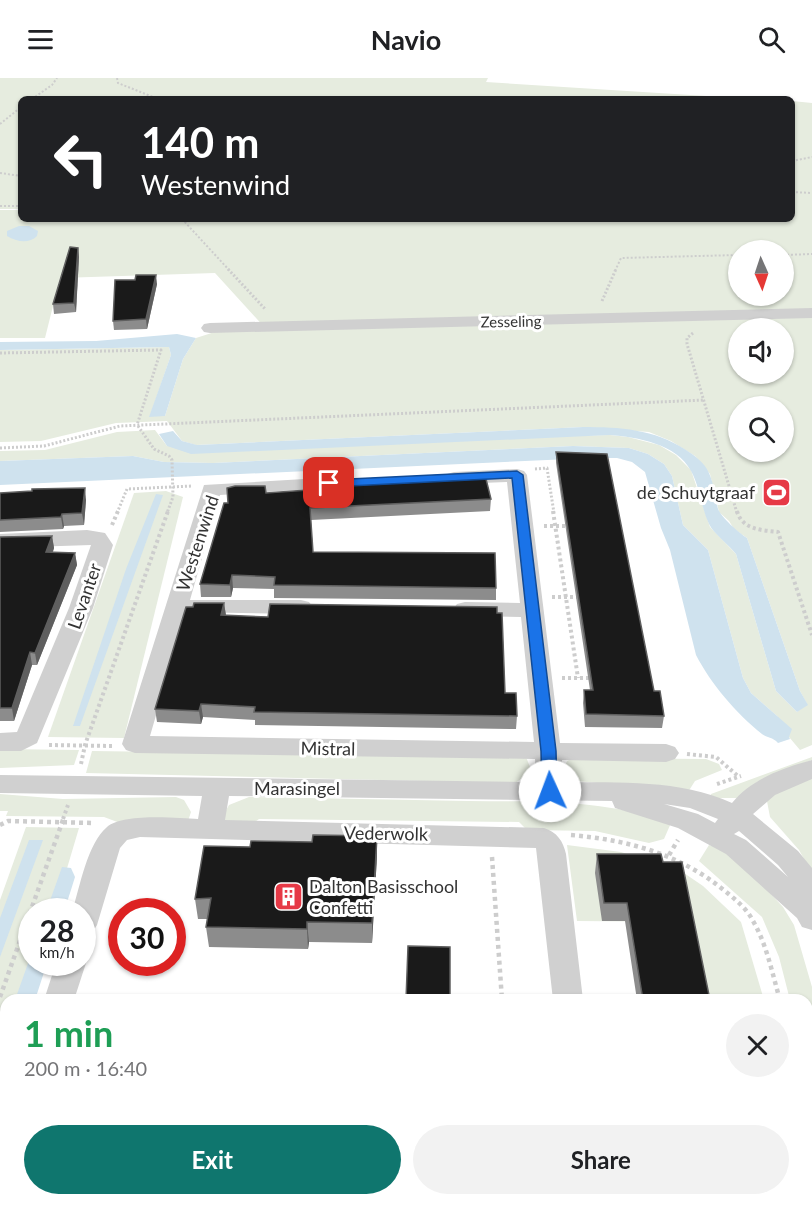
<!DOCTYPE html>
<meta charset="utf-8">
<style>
:root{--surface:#fff;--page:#f2f2f2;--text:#202124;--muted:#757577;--accent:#0f766e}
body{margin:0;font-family:Lato,sans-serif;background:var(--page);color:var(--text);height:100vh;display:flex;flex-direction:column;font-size:22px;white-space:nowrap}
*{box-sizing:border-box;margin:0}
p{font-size:20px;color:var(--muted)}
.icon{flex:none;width:33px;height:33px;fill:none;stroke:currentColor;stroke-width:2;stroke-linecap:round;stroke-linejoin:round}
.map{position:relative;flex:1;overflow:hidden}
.side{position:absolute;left:0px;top:916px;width:813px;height:212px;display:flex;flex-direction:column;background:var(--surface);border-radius:18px 18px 0 0;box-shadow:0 2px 4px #0004}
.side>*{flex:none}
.guide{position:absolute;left:18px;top:18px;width:777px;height:126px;border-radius:9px;box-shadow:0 2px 4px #0004;background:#202124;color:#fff;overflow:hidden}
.needle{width:39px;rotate:177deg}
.fabs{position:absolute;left:728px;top:162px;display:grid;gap:12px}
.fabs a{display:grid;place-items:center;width:66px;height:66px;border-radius:50%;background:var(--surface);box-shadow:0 2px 4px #0004;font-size:30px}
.speed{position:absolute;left:18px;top:820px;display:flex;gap:12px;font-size:30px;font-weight:700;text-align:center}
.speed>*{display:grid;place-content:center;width:78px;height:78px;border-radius:50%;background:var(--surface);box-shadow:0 2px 4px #0004;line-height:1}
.speed small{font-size:15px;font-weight:400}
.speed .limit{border:9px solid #d22;background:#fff;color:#111}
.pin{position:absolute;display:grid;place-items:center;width:51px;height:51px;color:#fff;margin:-26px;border-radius:12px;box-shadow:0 3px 9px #0006}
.me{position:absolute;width:66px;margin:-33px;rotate:358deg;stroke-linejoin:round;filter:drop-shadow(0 0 4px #0008)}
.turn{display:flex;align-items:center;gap:21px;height:126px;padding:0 24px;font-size:27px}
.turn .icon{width:78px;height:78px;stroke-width:2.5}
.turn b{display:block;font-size:42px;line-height:51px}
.round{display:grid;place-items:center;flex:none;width:63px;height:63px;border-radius:32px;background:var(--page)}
.overview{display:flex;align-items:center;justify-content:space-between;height:102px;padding:0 24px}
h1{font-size:36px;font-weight:700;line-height:45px;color:#1e9e55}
.primary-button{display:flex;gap:12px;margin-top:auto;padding:12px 24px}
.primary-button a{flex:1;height:69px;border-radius:36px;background:var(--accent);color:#fff;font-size:24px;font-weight:700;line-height:69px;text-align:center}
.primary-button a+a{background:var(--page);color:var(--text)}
header{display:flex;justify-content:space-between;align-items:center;height:78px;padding:0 24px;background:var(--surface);font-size:27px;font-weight:700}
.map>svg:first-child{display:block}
.green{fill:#e6ecdf;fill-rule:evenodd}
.water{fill:#cfe2ee}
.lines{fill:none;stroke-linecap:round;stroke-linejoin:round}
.path-far3{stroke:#cdcdcd;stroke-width:2;stroke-dasharray:2 2;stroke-linecap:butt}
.path-far2{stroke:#cdcdcd;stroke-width:3;stroke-dasharray:2 2;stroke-linecap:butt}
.path-far1{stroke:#cdcdcd;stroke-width:4;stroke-dasharray:3 3;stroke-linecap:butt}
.path{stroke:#cdcdcd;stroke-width:4.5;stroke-dasharray:4 4;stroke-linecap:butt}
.minor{fill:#d0d0d0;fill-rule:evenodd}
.wall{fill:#8c8c8c}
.shaded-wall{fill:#5f5f5f}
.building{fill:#1a1a1a;stroke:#5f5f5f;stroke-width:1.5}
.route{fill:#1a73e8;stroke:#114b97;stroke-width:1.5}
.labels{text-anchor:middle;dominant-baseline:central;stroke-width:6;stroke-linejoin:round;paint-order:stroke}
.far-street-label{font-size:15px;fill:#333;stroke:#fff}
.poi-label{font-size:18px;fill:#333;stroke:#fff;text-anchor:end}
.street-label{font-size:18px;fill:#333;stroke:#fff}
</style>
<header><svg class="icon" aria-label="menu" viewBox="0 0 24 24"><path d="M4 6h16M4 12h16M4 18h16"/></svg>Navio<svg class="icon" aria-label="search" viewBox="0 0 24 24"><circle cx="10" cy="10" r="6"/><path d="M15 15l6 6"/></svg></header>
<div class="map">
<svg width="812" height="1127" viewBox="0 0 812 1127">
<rect width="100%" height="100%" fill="#fff"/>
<g class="green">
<polygon points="0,0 488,0 486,4 754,21 21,21 21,131 0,131"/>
<path d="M792 23 812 25V667L800 672 789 659 777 638 751 615 743 600 708 472 683 447 672 398 664 386 648 376 629 370 573 368 213 385 164 384 133 378 0 383V373L45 372 117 354 155 352 167 368 610 357 628 359 659 367 676 377 691 392 710 449 736 476 776 613 797 634 807 626 800 613 747 460 734 451 729 443 719 434 710 396 695 378 671 363 649 354 583 349 196 367 182 363 167 343 116 345 41 363 0 364V272L169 269 171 277 150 338H165L183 281 196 260 221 252 266 251 215 195 60 200 45 260H0V132H21V141H792ZM738 172H783V218H738ZM738 250H783V296H738ZM738 328H783V374H738Z"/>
<polygon points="166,413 183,419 124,660 48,659 134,415"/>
<polygon points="0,671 79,672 74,687 0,690"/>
<polygon points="92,673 526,679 532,694 515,705 86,695"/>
<polygon points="812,679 812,682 757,704 737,720 710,720 711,716"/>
<polygon points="574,680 706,681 719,686 722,692 695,703 688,714 577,703 571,699 565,688 567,683"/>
<polygon points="812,700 812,795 799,772 770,739 766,718"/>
<polygon points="0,716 63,721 176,719 184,722 191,734 188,743 120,745 104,739 6,738 8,733 0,733"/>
<path d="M249 719C322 720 395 722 468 723 539 724 603 721 671 745L664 761 649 765 595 753 527 752 519 744 259 741 249 748 225 742 224 736 229 727Z"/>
<polygon points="26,749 79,750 54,834 32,834 32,885 27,922 6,922 6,993 0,1013 0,822"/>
<polygon points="567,767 621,774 681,793 703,808 741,844 764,922 706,922 690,844 577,843"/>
<polygon points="709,767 720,770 743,786 783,829 794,847 812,909 812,1016 807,995 807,922 790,922 779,879 762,839 699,783"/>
</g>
<g class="water">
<path d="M19 148H29L38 153 37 158C29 166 17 164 7 158V153Z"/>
<polygon points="177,256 196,260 183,281 165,338 149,339 171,277 169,269 0,272 0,264 96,263"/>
<path d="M583 349C620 349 654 351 686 372 695 378 704 384 709 395 714 406 715 419 718 431 722 440 738 454 747 460L800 613 808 627 797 634 776 613 736 476C729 467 713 455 709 446 701 429 700 409 691 393 677 366 637 359 610 357L191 376 167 368 159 356 173 353 182 363 197 367Z"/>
<path d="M573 368 629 370 648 376 664 386 672 398 683 447 708 472 743 600 751 615 792 651 789 659 790 661 778 665C773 659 767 660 762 656 736 635 711 606 696 577L670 472 661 450 645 394 632 384 617 380H592L0 407V383L133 378 164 384 213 385Z"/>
<polygon points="156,416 163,417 80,648 73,648 126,491"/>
<polygon points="29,762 43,762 0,879 0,840"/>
<polygon points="62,789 71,790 75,799 64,834 46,834"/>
<polygon points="31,877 32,885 47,885 35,922 15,922"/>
</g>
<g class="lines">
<g class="path-far3">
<polyline points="117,0 118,5 158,21"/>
<polyline points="32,21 52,7 57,0"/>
<polyline points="0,46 21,29"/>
<polyline points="792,83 812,79"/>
<polyline points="0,95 21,98"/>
<polyline points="792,114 812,115"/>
<polyline points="0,128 21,128"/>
<polyline points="182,141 230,193"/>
<polyline points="783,177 812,176"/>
<polyline points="615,193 621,180 738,177"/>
</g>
<g class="path-far2">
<polyline points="228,191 266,232"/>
<polyline points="602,223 616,191"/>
<polyline points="693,255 687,260 687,266 737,435"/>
<polyline points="0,275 161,272 137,347"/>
<polyline points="138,348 154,371 169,378 172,382 173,419 167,435"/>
<polyline points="0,370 44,368 120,348 704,322"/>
<polyline points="535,391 547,390 554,435"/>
<polyline points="117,435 127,411 192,408"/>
</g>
<g class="path-far1">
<polyline points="553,433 578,600"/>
<path d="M737 433C742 452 762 452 778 454L812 557"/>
<polyline points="112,447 118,433"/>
<polyline points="544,448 569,448"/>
<polyline points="552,519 580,519"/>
<polyline points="562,600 591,600"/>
<polyline points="49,667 113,668"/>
<polyline points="687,676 716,679 739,699"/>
<polyline points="81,686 85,667 168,433"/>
<polyline points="717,706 741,698"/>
<polyline points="63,741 68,727"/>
</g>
<g class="path">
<polyline points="0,747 8,743 95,745"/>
<path d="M571 757C628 762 680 776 725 813 736 822 747 831 753 843 767 867 772 895 780 922"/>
<polyline points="669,777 678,762"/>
<polyline points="492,779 502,922"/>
<polyline points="0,919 64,739"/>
<polyline points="0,982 6,982"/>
<polyline points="807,1026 812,1049"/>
<polyline points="0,1096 6,1077"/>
<polyline points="519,1122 520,1127"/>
</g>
<g class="minor">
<polygon points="812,230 812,240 210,255 204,254 201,250 204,246 210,245"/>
<path d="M517 391 524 393 527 397 560 665 666 666 675 669 679 675 675 681 666 684 562 682 563 704C620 705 679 701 732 725 751 701 783 690 812 682V701L775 717 753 736 798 773 812 790V852L802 849 797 840 726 776 678 750 615 730 612 723 229 718 225 742 544 750C557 754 563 763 566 776L583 922H553L536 770 140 759 127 762 120 770 97 847 92 855 82 858V834H72C80 809 87 766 107 749 123 735 177 740 198 741L202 718 0 715V697L536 704 535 681 135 675 126 672 122 666 204 407 338 399 345 401 349 405 345 409 220 417 190 522H301L309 524 313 529 309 534 301 536 186 534 150 658 534 664 521 539 465 538 457 536 453 531 457 526 465 524 520 525 507 404 454 406 447 404 444 400 447 396 454 394ZM664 726 690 730 718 741 715 745 698 736ZM739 753 778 787 788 799 746 762 734 756Z"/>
<polygon points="87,452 105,455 113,467 93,530 37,665 21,673 0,673 0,655 17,654 69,530 91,467 0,470 0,456"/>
<polygon points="82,879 86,885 74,922 44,922 56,885 82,885"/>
<polygon points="242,1122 276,1122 275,1127 241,1127"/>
<polygon points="571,1122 605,1122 606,1127 572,1127"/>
</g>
</g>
<g class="wall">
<polygon points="78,170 79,179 76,234 54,236 53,226"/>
<polygon points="135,202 157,206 147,251 114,252 113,243"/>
<polygon points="556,374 664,638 662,650 585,649 583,625 584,612 590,612 556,385"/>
<polygon points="0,415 86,422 84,447 64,448 63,451 0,454"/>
<polygon points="266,415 491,421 490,433 311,442 313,474 496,510 496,522 274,520 274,511 233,510 231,519 201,519 200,506 228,425"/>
<polygon points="52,458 54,470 53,474 75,475 77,487 37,587 32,587 14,643 0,643 0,459"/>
<polygon points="224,525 226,537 505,615 517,638 516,651 255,647 255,642 203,639 201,646 157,644 155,631 193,529"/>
<polygon points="597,776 663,784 710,922 637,922 625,843 602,843 595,795"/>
<polygon points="377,778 372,865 309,864 308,871 209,869 206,849 208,841 198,841 195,821"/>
<polygon points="461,1122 516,1122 517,1127 461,1127"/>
<polygon points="678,1122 749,1122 750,1127 679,1127"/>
</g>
<g class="shaded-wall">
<polygon points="78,170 79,179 76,234 74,225"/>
<polygon points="156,197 157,206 147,251 146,241"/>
<polygon points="85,410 86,422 84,447 82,435"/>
<polygon points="62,436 64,448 63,451 61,439"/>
<polygon points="52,458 54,470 48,486 46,474"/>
<polygon points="75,475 77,487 37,587 35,575"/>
<polygon points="232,497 233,510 231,519 230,507"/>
<polygon points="224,525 226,538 221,537"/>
<polygon points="30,574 32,587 14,643 12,630"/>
<polygon points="201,626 203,639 201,646 199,633"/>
<polygon points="377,758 377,778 372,865 372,845"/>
<polygon points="307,844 309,864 308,871 307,851"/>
<polygon points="44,1122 51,1122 49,1127 42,1127"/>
<polygon points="222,1122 225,1122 224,1127 221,1127"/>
</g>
<g class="building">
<polygon points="70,169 78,170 74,225 53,226"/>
<polygon points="136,197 156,197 146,241 113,243 115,202 135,202"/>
<polygon points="556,374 607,376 654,613 660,613 664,638 586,636 584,612 593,612"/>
<polygon points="485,397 491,421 310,430 313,474 495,475 496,510 274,507 275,499 232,497 230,507 200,506 224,425 228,425 227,410 235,408 265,408 266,415 308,412 307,406"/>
<polygon points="85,410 82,435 62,436 61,439 0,442 0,415 32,413 32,411"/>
<polygon points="52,458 46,474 75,475 35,575 30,574 12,630 0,630 0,459"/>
<polygon points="194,525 224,525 221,537 268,539 270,526 497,529 497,535 502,535 505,615 516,615 517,638 254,634 255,629 201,626 199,633 155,631 186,529 193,529"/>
<polygon points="313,757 377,758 372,845 307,844 307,851 206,849 211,820 195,821 204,768 250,769 251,763 312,764"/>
<polygon points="597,776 661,776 663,784 682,784 710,922 643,922 627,825 604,825"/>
<polygon points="408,868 450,869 450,922 406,922"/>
<polygon points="2,1092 6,1092 6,1122 44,1122 42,1127 0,1127 0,1100"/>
<polygon points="96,1122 127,1122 126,1127 94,1127"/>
<polygon points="172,1122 222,1122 221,1127 171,1127"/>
<rect x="288" y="1122" width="50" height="5"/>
<rect x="386" y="1122" width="32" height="5"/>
<polygon points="466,1122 516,1122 517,1127 466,1127"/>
<polygon points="683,1122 749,1122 750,1127 684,1127"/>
</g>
<polygon class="route" points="517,393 523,397 556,673 557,713 550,718 542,713 541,673 512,400 329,409 323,405 329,402"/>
<defs>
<symbol id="stadium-square" viewBox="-11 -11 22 22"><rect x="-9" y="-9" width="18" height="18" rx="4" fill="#e63946" stroke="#fff"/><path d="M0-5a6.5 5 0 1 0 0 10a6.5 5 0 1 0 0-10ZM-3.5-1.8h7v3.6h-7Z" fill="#fff"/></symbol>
<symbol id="building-square" viewBox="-11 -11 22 22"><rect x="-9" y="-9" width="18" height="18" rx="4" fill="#e63946" stroke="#fff"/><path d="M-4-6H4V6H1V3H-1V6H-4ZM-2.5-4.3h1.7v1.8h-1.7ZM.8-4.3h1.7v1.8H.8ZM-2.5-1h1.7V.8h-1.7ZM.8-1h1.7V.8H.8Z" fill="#fff"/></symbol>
</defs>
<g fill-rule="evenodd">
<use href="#stadium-square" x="760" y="398" width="33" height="33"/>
<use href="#building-square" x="272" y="802" width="33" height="33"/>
</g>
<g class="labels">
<g class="far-street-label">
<text transform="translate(511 243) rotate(-1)">Zesseling</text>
</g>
<g class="poi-label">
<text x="755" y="414">de Schuytgraaf</text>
<text x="309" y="808" text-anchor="start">Dalton Basisschool<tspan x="309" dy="21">Confetti</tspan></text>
</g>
<g class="street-label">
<text transform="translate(197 465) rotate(-72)">Westenwind</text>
<text transform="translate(84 518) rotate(-71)">Levanter</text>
<text transform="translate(328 670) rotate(1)">Mistral</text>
<text x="297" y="710">Marasingel</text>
<text transform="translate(386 755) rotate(1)">Vederwolk</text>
</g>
</g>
</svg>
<div class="fabs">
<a><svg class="needle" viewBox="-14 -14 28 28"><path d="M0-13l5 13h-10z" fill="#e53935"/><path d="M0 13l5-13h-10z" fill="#757577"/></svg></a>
<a><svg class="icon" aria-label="sound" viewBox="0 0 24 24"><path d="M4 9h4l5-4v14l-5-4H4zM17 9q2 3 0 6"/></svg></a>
<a><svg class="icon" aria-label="search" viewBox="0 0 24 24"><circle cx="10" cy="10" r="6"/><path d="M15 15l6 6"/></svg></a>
</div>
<div class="speed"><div>28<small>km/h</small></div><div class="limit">30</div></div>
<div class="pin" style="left:329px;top:405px;background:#d93025"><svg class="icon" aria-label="arrive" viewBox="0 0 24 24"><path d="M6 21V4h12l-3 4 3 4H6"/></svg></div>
<svg class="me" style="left:550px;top:713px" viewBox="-20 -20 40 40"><circle r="19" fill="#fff"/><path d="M0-13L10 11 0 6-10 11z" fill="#1a73e8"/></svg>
<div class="guide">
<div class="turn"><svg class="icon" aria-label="left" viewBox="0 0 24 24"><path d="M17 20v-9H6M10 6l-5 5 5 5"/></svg><div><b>140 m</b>Westenwind</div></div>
</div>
<section class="side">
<div class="overview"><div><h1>1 min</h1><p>200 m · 16:40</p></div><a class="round"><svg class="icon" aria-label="close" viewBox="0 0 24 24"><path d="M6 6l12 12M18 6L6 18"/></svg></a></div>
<div class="primary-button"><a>Exit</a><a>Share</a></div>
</section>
</div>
